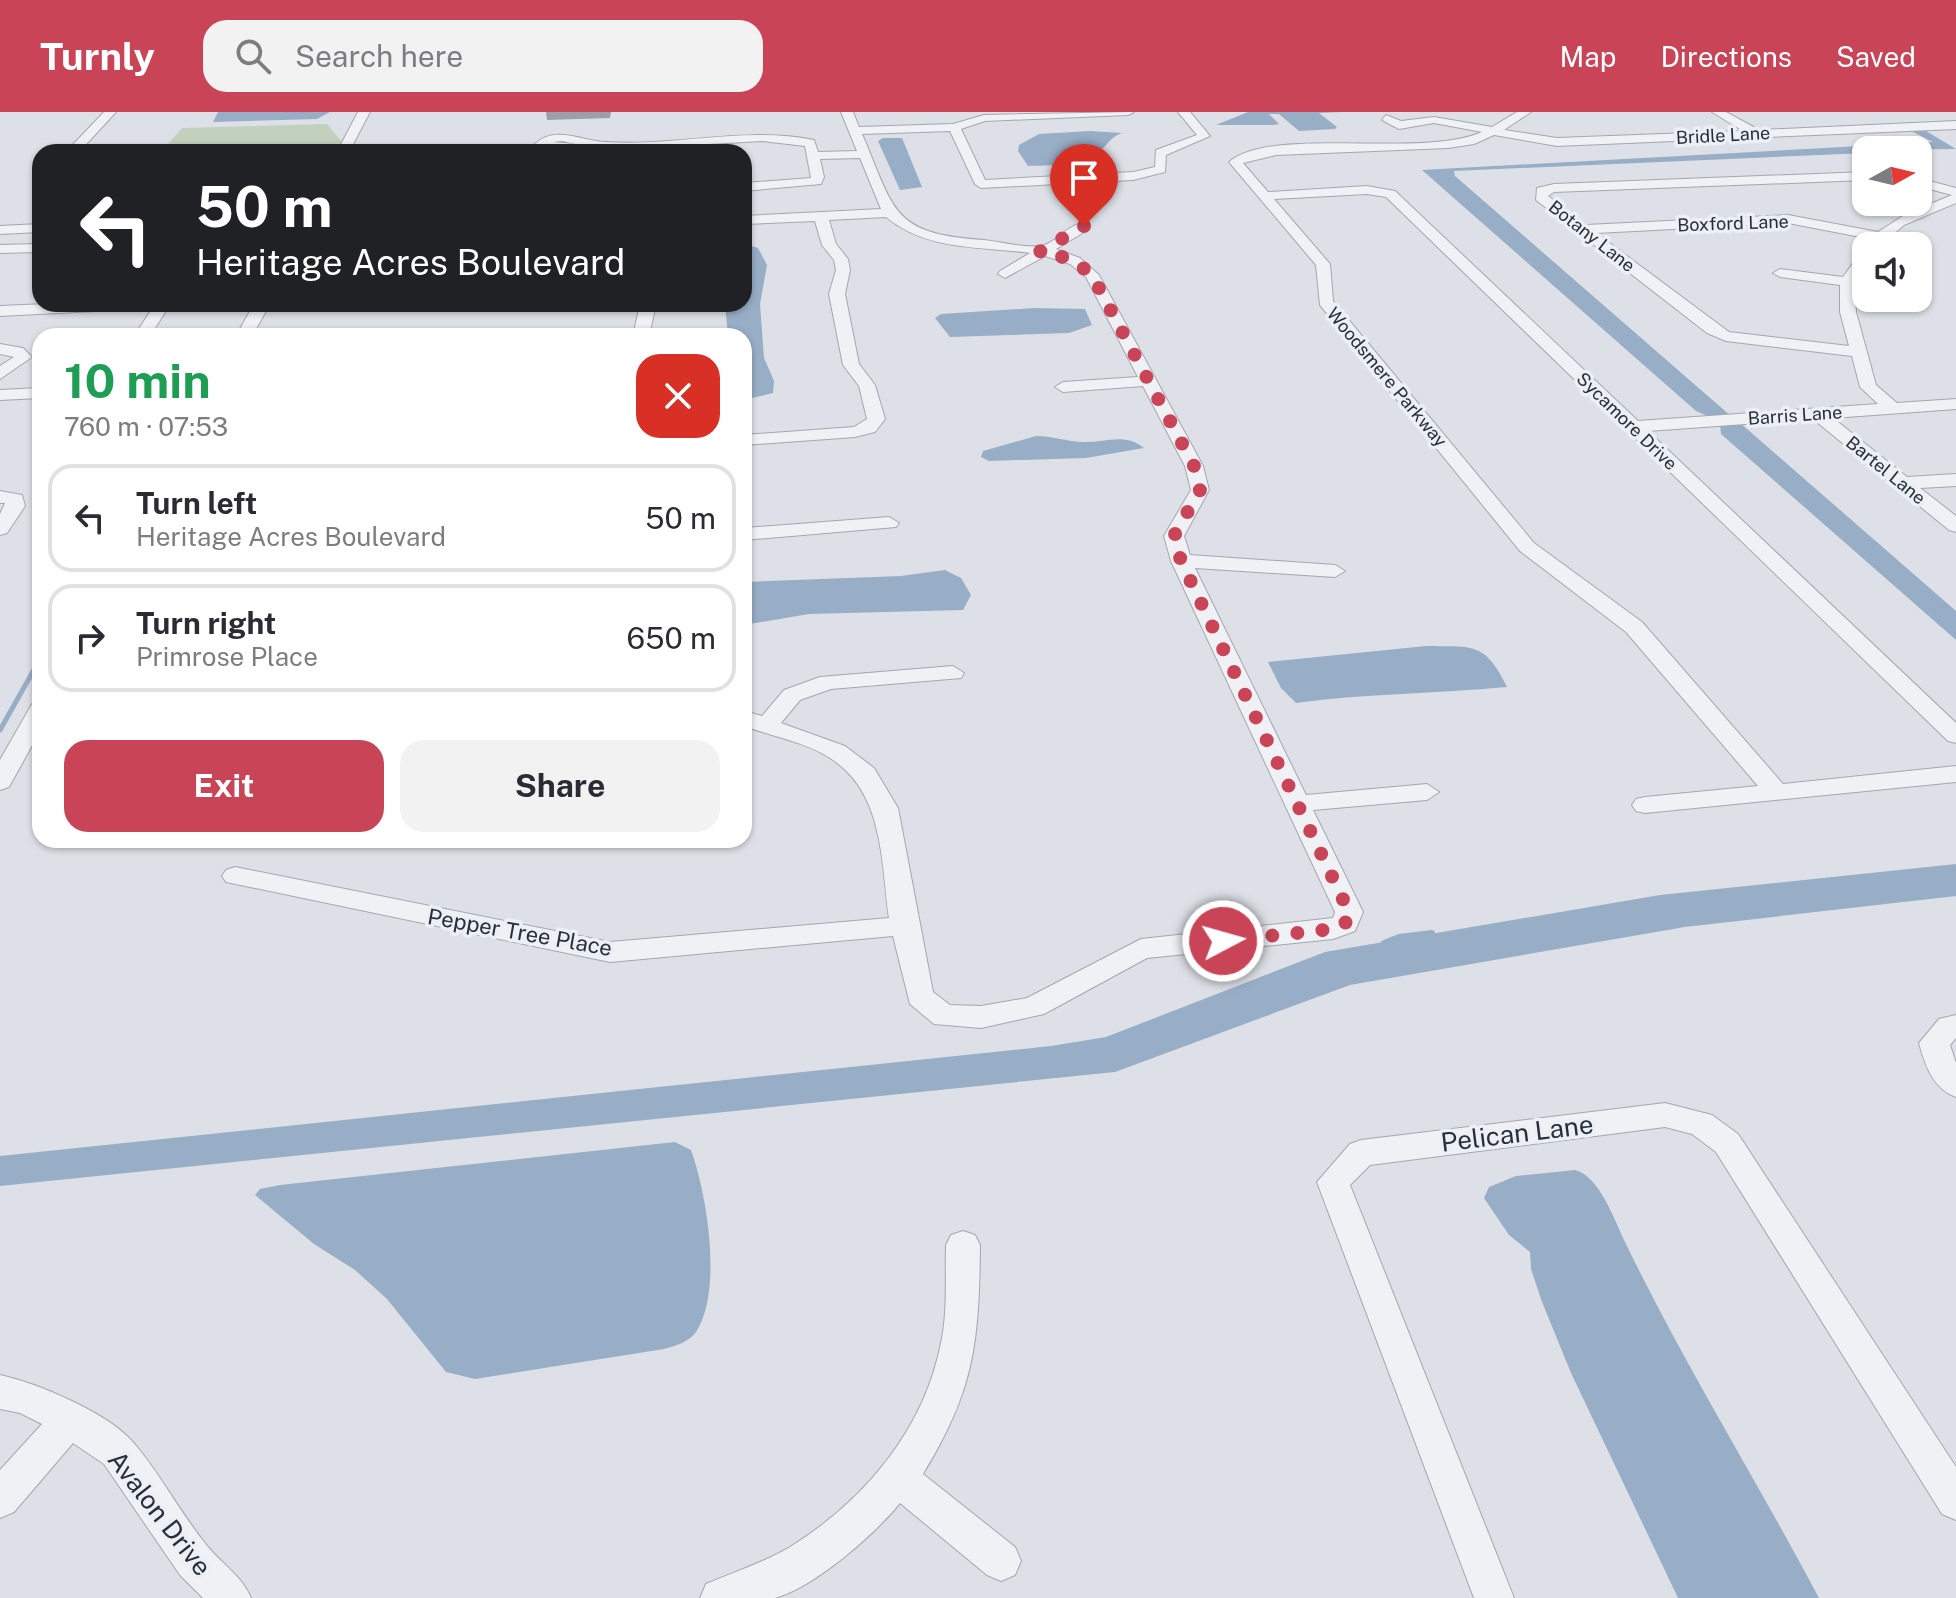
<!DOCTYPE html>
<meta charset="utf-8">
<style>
:root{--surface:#fff;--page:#f2f2f3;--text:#2b2b33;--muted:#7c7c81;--line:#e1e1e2;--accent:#c94457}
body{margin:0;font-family:"Public Sans",sans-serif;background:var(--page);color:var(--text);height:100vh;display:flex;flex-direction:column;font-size:30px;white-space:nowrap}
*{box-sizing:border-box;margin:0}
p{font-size:26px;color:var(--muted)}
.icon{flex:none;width:44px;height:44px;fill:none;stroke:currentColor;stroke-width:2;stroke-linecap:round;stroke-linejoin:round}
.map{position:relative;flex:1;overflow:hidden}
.side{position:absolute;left:32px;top:216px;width:720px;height:520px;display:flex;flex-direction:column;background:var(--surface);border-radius:24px;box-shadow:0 2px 6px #0004}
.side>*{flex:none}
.guide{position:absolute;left:32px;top:32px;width:720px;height:168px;border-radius:24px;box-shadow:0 2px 6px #0004;background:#202124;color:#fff;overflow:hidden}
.needle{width:52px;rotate:82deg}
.tools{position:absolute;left:1852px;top:24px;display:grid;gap:16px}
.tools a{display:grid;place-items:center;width:80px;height:80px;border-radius:16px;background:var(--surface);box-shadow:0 2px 6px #0004;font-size:40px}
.pin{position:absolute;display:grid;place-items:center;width:68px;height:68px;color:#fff;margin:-82px -34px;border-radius:50% 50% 50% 0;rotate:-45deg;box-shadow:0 0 8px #0007}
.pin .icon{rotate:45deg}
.me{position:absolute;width:88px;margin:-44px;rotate:84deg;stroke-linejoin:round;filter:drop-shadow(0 0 6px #0008)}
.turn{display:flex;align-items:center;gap:28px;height:168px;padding:0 32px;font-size:36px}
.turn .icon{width:104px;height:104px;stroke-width:2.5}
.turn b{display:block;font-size:56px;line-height:68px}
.round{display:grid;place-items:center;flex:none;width:84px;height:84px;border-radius:24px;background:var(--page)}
.head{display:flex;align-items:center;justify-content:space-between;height:136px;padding:0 32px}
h1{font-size:48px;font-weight:700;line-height:60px;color:#1e9e55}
.cta{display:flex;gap:16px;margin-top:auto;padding:16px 32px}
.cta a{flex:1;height:92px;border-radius:24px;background:var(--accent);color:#fff;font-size:32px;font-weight:700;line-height:92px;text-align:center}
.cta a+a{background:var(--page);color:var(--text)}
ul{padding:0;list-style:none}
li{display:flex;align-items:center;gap:24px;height:108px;margin:0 16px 12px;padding:0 16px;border:4px solid var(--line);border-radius:24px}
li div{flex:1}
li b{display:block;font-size:30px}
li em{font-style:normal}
header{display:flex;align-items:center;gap:48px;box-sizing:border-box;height:112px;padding:0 40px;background:var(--accent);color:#fff}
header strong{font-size:38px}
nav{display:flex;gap:44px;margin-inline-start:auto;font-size:28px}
.search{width:560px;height:72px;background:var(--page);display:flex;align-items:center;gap:20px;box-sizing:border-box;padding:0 28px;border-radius:24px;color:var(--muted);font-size:30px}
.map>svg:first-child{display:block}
.green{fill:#c2d0be}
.water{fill:#98aec6}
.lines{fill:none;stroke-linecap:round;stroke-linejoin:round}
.stream-far1{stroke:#98aec6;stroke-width:5}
.stream{stroke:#98aec6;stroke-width:6}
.minor-casing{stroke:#a3a7b0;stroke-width:2}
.minor{fill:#eff1f5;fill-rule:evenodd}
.wall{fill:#9ba0a8}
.route{stroke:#c94457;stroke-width:14;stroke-dasharray:0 25.2}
.labels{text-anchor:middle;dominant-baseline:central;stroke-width:7;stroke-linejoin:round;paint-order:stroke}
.far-street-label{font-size:18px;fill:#272e3c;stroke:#eceff4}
.street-label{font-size:22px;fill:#272e3c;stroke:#eceff4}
.near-street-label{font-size:26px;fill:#272e3c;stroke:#eceff4}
</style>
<header>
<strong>Turnly</strong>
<div class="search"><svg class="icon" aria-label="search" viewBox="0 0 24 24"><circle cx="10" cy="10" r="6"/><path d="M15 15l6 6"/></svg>Search here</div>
<nav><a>Map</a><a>Directions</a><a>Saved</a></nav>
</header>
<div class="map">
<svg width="1956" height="1486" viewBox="0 0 1956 1486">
<rect width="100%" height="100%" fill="#dde0e6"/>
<polygon class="green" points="327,12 343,31 338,40 161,40 182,16"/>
<g class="water">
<polygon points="218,0 330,0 317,7 213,10"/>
<polygon points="1248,0 1341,0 1319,1 1337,15 1335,17 1299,19 1279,2 1269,2 1279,12 1274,13 1216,13"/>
<polygon points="1921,16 1956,37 1866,38 1866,41 1454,59 1455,64 1732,305 1712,306 1696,299 1422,58 1933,30 1907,17"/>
<path d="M1090 19 1122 21C1111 24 1107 34 1098 41 1081 55 1049 53 1028 54L1018 39 1019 33 1039 22Z"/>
<polygon points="883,26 902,26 922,75 900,78 878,29"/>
<polygon points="744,132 758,136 767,153 760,192 764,246 774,269 773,281 744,288 744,224 728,224 725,192 744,192"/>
<polygon points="1035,196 1085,197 1092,213 1069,221 950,225 935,206 941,202"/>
<polygon points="1739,310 1956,499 1956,528 1721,322 1720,312"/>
<path d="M1036 324C1052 324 1066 329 1082 330 1104 331 1125 320 1144 336L1086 346 989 349 981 345 983 339Z"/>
<polygon points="945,458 961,466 971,483 963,498 809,502 744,513 744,470 901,464"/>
<path d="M1426 534C1472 535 1485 529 1507 575 1435 582 1368 581 1296 591L1281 576 1268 550Z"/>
<polygon points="1956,752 1956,784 1685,815 1350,873 1115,960 0,1074 0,1044 1051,934 1106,925 1325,840 1660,783"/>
<path d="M675 1030 691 1038C707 1082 723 1179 696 1220 689 1230 675 1234 664 1237L475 1267 446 1260 387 1187 355 1158 314 1132 255 1083 260 1077 280 1073Z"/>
<path d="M1575 1058C1600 1064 1615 1110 1626 1132 1684 1252 1756 1367 1819 1486H1678L1571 1261 1542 1190 1531 1157 1530 1140 1509 1123 1484 1086 1489 1075 1516 1064Z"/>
</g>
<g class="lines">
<polyline class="stream-far1" points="0,618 40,547"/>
<polyline class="stream" points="1384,831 1399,825 1432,821"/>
<defs>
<g id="minor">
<polygon points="104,0 116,0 79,40 66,40"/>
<polygon points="358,0 370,0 349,40 337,40"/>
<path d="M841 0H853L859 15 953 12 984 3 1134 0 1128 3 985 9 961 17 985 68 1133 60 1155 55 1156 38 1197 23 1178 0H1190L1210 24 1166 43 1165 60 1133 68 981 76 975 72 950 19 862 22C895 99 891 122 984 128 1001 130 1024 136 1040 134 1057 132 1070 108 1089 111V117L1056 137 1080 146 1099 163 1203 354 1209 378 1184 424 1190 443 1335 453 1345 459 1335 465 1195 456 1306 683 1427 672 1439 680 1427 688 1313 698 1363 800 1355 819 1333 827 1147 846 1044 902 981 916 934 912 910 892 893 824 610 850 226 770 222 764 226 758 235 755 610 830 889 806C881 749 884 680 830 646 806 630 771 624 744 614V599L762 604 784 578 820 565 953 554 964 561 961 566 831 577 800 588 781 611 845 634 874 656 898 696 933 880 950 893 981 894 1027 886 1141 827 1333 806 1335 800 1171 449 1164 424 1191 378 1185 354 1143 274 1063 280 1055 275 1063 270 1138 265 1086 165 1070 152 1045 144 1005 166 998 162 1000 159 1030 141C979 134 927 139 886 105L829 108 836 132 848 147 850 158 845 182 859 252 875 273 885 307 875 320 855 325 744 333V323L854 315 867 307 859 274 843 253 829 182 836 158 834 148 822 133 815 109 744 112V104L881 97 860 46 820 47 824 65 821 72 744 79V71L811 66 805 34 762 29 567 40 535 32C555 13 582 29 605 30 675 35 744 14 814 28L818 40 857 39ZM562 29 576 32 553 30Z"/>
<path d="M1517 0H1531L1504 18 1557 26 1743 19 1712 0H1726L1759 18 1956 9V17L1557 34 1494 23 1474 32 1448 36 1276 43 1243 51 1268 80 1367 74 1395 79 1638 309 1878 292 1860 275 1852 244 1726 229 1707 221 1536 88 1537 76 1554 72 1866 60V68L1554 80 1548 84 1586 113 1788 103 1878 120 1906 102 1952 83 1918 74V66L1956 76V91L1904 113 1880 134 1866 136 1871 127 1788 111 1596 121 1729 220 1849 234 1840 200V173L1780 165 1773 161 1780 157 1843 165 1861 140 1866 139V153L1854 170 1856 200 1876 273 1897 291 1956 287V297L1833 306 1907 365 1956 362V374L1920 376 1956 404V420L1949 418 1813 307 1648 319 1956 611V631L1948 629 1386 85 1367 82 1274 87 1330 152 1333 189 1534 431 1642 510 1783 672 1956 654V670L1645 701 1636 699 1632 693 1636 687 1645 685 1758 674 1626 520 1520 439 1320 193 1316 153 1229 50C1273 13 1422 47 1482 20L1434 11 1399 17 1382 8 1386 3 1401 9 1434 5 1492 15Z"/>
<polygon points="40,112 40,120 0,122 0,114"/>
<polygon points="40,132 40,140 0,141 0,133"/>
<polygon points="46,192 142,192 134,197 0,204 0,194"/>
<polygon points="143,192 169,194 150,224 134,224 152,197"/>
<polygon points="254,192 270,192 252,224 236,224"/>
<polygon points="640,192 656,192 649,224 633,224"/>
<polygon points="0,232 23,236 32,245 0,267 0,254 14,245 0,242"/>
<polygon points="40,276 40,286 0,288 0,278"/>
<polygon points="0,379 22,383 25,394 7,421 0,423 0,402 5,391 0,391"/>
<polygon points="889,405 899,411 896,415 744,428 744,416"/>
<polygon points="40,590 40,619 9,675 0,678 0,648 32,592"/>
<path d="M1956 903V926L1950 933 1956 951V985C1933 977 1925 953 1919 931L1939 907Z"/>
<polygon points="1665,991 1712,1003 1738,1022 1956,1355 1956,1408 1942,1402 1716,1040 1692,1022 1665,1015 1370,1053 1350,1073 1514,1486 1474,1486 1317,1070 1350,1032 1361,1028"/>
<path d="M963 1119 975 1123 980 1133C979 1230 975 1277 923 1362L1015 1435 1021 1449 1015 1463 1001 1469 987 1463 900 1391C875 1422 815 1475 775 1486 753 1486 723 1486 700 1486L706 1472C734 1460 763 1451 790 1435 864 1389 924 1318 941 1231 948 1199 945 1165 946 1133L951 1123Z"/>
<path d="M0 1263C37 1271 106 1300 132 1329 160 1361 180 1401 208 1435 223 1453 242 1464 251 1486H203L180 1463 104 1352 73 1331 14 1400 0 1406V1358L42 1312 20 1301 0 1297Z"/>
</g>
</defs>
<use href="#minor" class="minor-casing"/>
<use href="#minor" class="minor"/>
</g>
<polygon class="wall" points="546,0 611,0 610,6 547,8"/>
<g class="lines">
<polyline class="route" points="1084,114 1039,140 1072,147 1092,163 1194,354 1200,378 1174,424 1181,449 1349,800 1345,812 1333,817 1223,829"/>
</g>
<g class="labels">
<g class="far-street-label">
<text transform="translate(1723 23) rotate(-3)">Bridle Lane</text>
<text transform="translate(1733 111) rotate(-2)">Boxford Lane</text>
<text transform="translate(1592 124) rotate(38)">Botany Lane</text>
<text transform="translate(1387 265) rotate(50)">Woodsmere Parkway</text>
<text transform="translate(1795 303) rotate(-4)">Barris Lane</text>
<text transform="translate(1627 309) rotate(44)">Sycamore Drive</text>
<text transform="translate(1886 358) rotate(39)">Bartel Lane</text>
</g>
<g class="street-label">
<text transform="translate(520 820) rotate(10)">Pepper Tree Place</text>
</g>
<g class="near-street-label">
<text transform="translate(1517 1021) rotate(-7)">Pelican Lane</text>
<text transform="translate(160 1401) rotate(52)">Avalon Drive</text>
</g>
</g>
</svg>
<div class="tools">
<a><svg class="needle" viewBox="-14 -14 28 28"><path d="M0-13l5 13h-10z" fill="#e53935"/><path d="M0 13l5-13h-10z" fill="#7c7c81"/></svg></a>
<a><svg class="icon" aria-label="sound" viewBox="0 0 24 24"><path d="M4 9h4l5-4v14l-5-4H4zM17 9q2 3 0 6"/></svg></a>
</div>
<div class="pin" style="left:1084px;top:114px;background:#d93025"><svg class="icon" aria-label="arrive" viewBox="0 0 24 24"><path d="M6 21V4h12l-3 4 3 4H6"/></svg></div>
<svg class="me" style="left:1223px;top:829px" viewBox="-20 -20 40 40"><circle r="17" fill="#c94457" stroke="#fff" stroke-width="3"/><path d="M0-11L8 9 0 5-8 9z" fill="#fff"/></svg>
<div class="guide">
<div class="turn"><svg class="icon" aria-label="left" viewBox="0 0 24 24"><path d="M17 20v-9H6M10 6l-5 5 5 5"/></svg><div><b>50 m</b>Heritage Acres Boulevard</div></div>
</div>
<section class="side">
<div class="head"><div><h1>10 min</h1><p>760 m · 07:53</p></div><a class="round" style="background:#d93025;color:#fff"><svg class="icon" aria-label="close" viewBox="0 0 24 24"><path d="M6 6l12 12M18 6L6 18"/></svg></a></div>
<ul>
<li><svg class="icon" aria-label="left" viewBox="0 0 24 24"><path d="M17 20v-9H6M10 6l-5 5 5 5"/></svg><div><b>Turn left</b><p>Heritage Acres Boulevard</p></div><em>50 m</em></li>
<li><svg class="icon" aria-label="right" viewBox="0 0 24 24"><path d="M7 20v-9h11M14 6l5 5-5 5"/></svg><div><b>Turn right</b><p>Primrose Place</p></div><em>650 m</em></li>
</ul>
<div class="cta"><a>Exit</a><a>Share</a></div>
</section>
</div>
